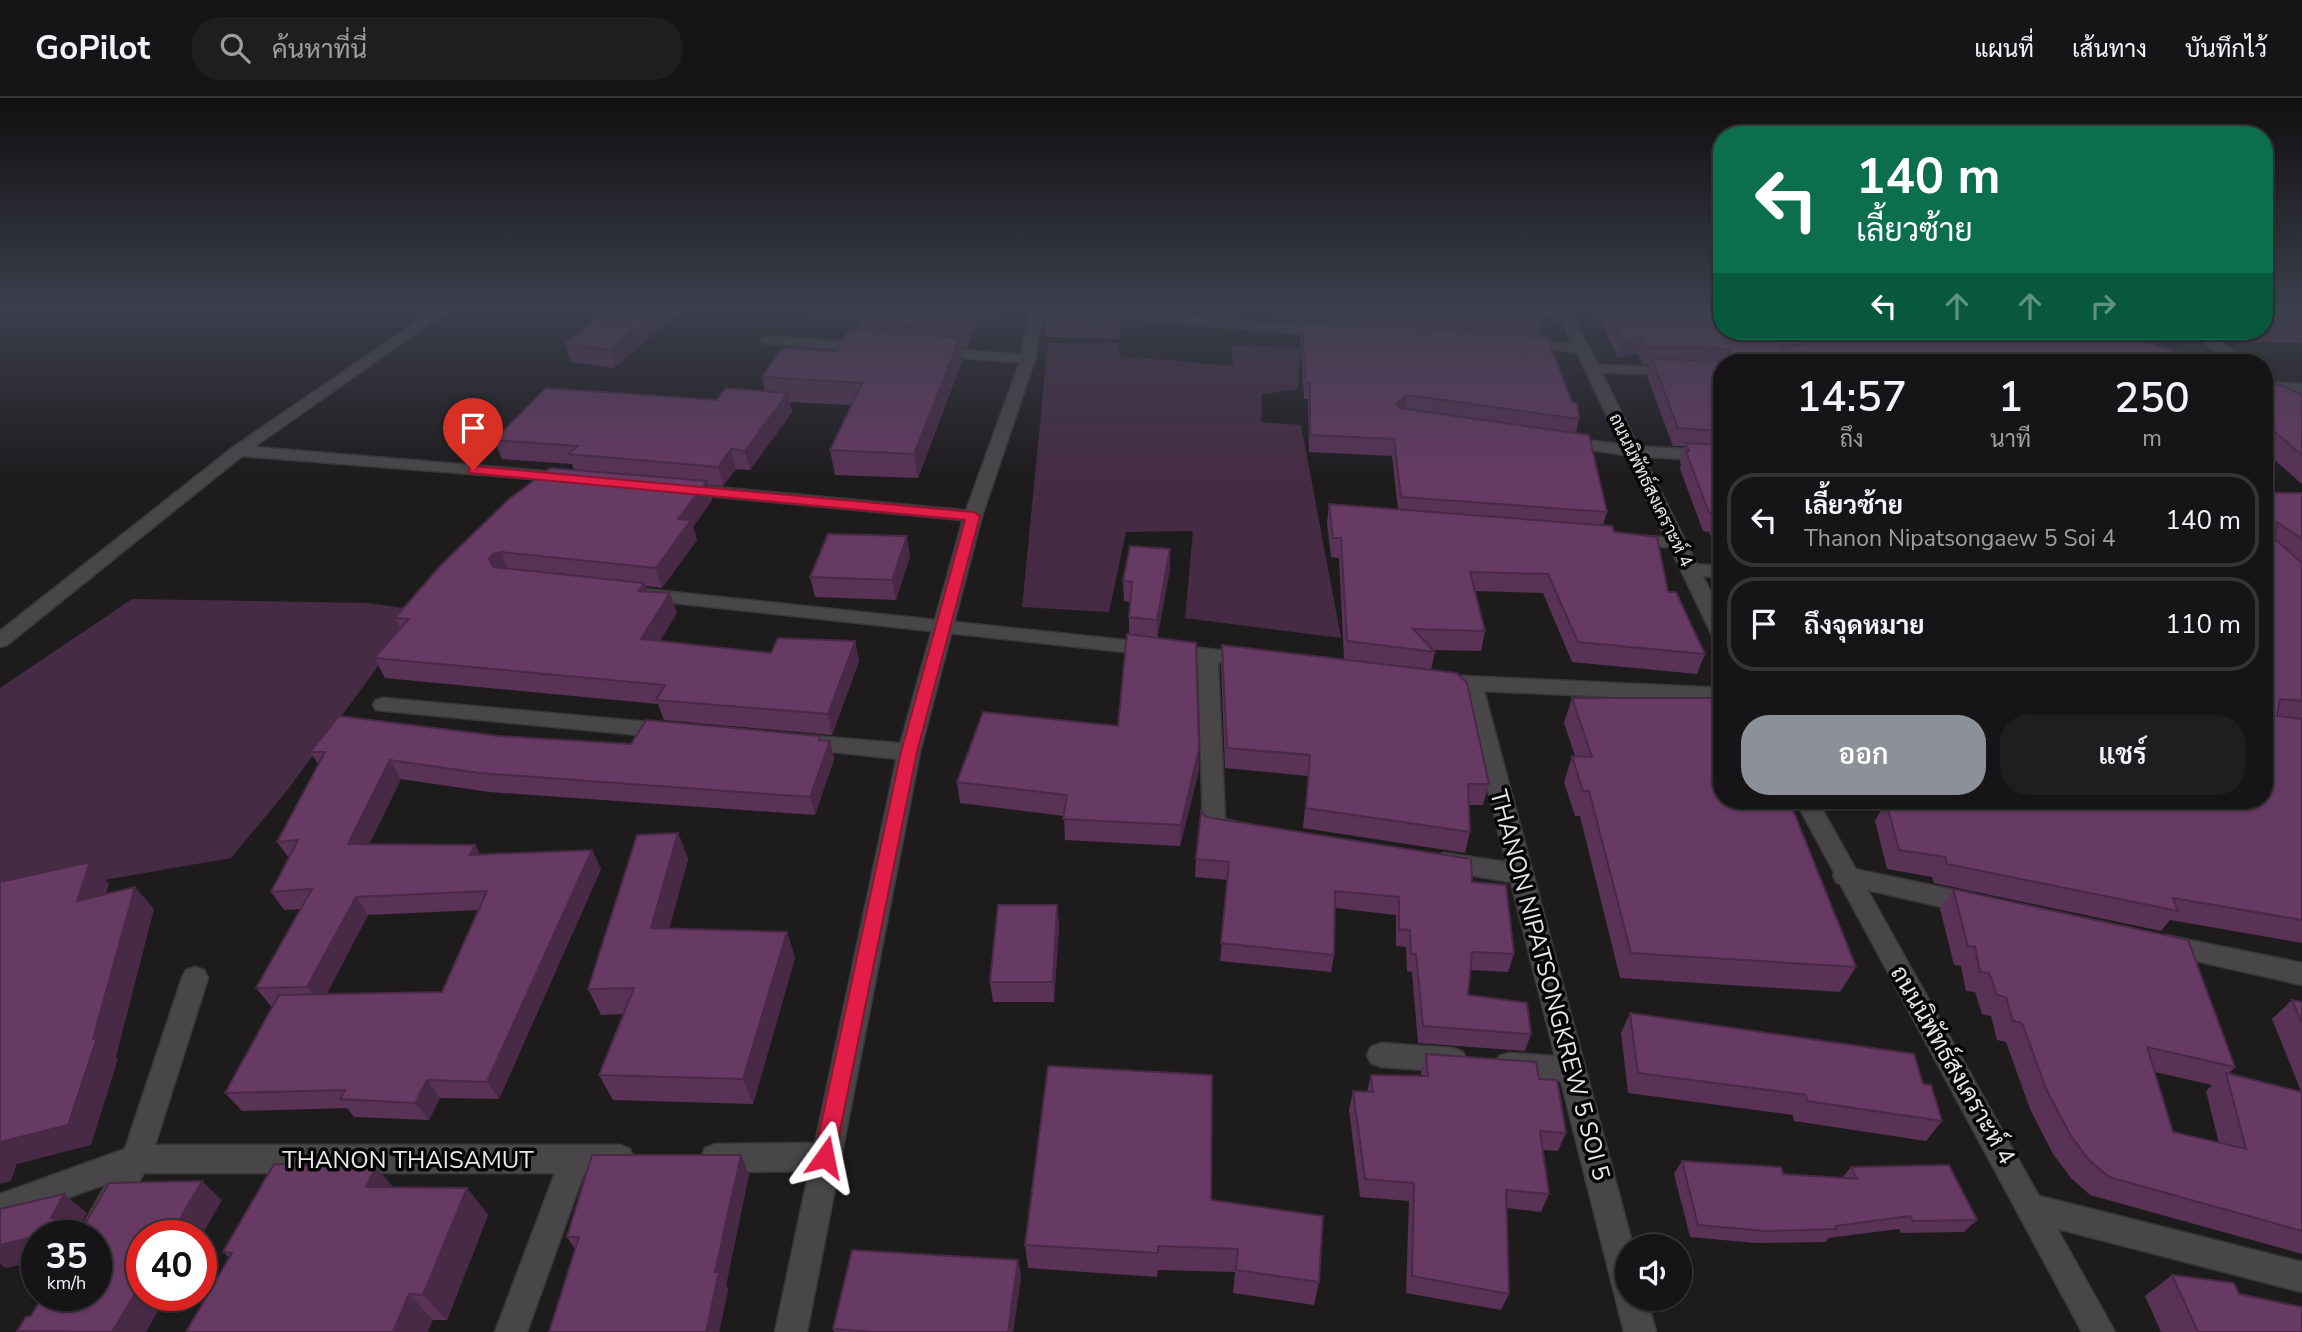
<!DOCTYPE html>
<html lang="th">
<meta charset="utf-8">
<style>
:root{--surface:#161416;--page:#1f1d1f;--text:#f1f3f6;--muted:#9e9ea1;--line:#353335;--accent:#8c9099}
body{margin:0;font-family:"Nunito Sans",Sarabun,sans-serif;background:var(--page);color:var(--text);height:100vh;display:flex;flex-direction:column;font-size:26px;white-space:nowrap}
*{box-sizing:border-box;margin:0}
p{font-size:23px;color:var(--muted)}
.icon{flex:none;width:38px;height:38px;fill:none;stroke:currentColor;stroke-width:2;stroke-linecap:round;stroke-linejoin:round}
.map{position:relative;flex:1;overflow:hidden}
.side{position:absolute;left:1713px;top:256px;width:560px;height:455px;display:flex;flex-direction:column;background:var(--surface);border-radius:28px;box-shadow:0 2px 5px #0004,0 0 0 2px var(--line)}
.side>*{flex:none}
.hud{position:absolute;left:1713px;top:28px;width:560px;height:214px;border-radius:28px;box-shadow:0 2px 5px #0004,0 0 0 2px var(--line);background:#0b6e4f;color:#fff;overflow:hidden}
.buttons{position:absolute;left:1615px;top:1136px;display:grid;gap:14px}
.buttons a{display:grid;place-items:center;width:77px;height:77px;border-radius:50%;background:var(--surface);box-shadow:0 2px 5px #0004,0 0 0 2px var(--line);font-size:35px}
.speed{position:absolute;left:21px;top:1122px;display:flex;gap:14px;font-size:35px;font-weight:700;text-align:center}
.speed>*{display:grid;place-content:center;width:91px;height:91px;border-radius:50%;background:var(--surface);box-shadow:0 2px 5px #0004,0 0 0 2px var(--line);line-height:1}
.speed small{font-size:18px;font-weight:400}
.speed .limit{border:10px solid #d22;background:#fff;color:#111}
.pin{position:absolute;display:grid;place-items:center;width:60px;height:60px;color:#fff;margin:-72px -30px;border-radius:50% 50% 50% 0;rotate:-45deg;box-shadow:0 0 7px #0007}
.pin .icon{rotate:45deg}
.me{position:absolute;width:77px;margin:-38px;rotate:12deg;stroke-linejoin:round;filter:drop-shadow(0 0 5px #0008)}
.turn{display:flex;align-items:center;gap:24px;height:147px;padding:0 28px;font-size:32px}
.turn .icon{width:91px;height:91px;stroke-width:2.5}
.turn b{display:block;font-size:49px;line-height:60px}
.lanes{display:flex;align-items:center;height:66px;padding:0 28px;background:#0003;justify-content:center;gap:35px;direction:ltr}
.lanes .off{opacity:.35}
.eta{display:flex;justify-content:space-evenly;align-items:center;height:119px;text-align:center}
.eta b{font-size:42px;font-weight:600;line-height:49px}
.action{display:flex;gap:14px;margin-top:auto;padding:14px 28px}
.action a{flex:1;height:80px;border-radius:28px;background:var(--accent);color:#fff;font-size:28px;font-weight:600;line-height:80px;text-align:center}
.action a+a{background:var(--page);color:var(--text)}
ul{padding:0;list-style:none}
li{display:flex;align-items:center;gap:21px;height:94px;margin:0 14px 10px;padding:0 14px;border:4px solid var(--line);border-radius:28px}
li div{flex:1}
li b{display:block;font-size:26px}
li em{font-style:normal}
header{display:flex;align-items:center;gap:42px;box-sizing:border-box;height:98px;padding:0 35px;background:var(--surface);border-bottom:2px solid var(--line)}
header strong{font-size:33px}
nav{display:flex;gap:38px;margin-inline-start:auto;font-size:24px}
.search{width:490px;height:63px;background:var(--page);display:flex;align-items:center;gap:18px;box-sizing:border-box;padding:0 24px;border-radius:28px;color:var(--muted);font-size:26px}
.map>svg:first-child{display:block}
.green{fill:#462b44}
.lines{fill:none;stroke-linecap:round;stroke-linejoin:round}
.street-casing{stroke:#393839;stroke-width:3}
.secondary-casing{stroke:#393839;stroke-width:3}
.street{fill:#494649;fill-rule:evenodd}
.secondary{fill:#494649;fill-rule:evenodd}
.wall{fill:#593256;fill-rule:evenodd}
.shaded-wall{fill:#482946}
.building{fill:#673a64;stroke:#482946;stroke-width:2}
.route{fill:#e11d48;stroke:#92132f;stroke-width:2}
.labels{text-anchor:middle;dominant-baseline:central;stroke-width:7;stroke-linejoin:round;paint-order:stroke}
.far-street-label{font-size:18px;fill:#e8e7e8;stroke:#070607}
.near-street-label{font-size:24px;fill:#e8e7e8;stroke:#070607}
</style>
<header>
<strong>GoPilot</strong>
<div class="search"><svg class="icon" aria-label="search" viewBox="0 0 24 24"><circle cx="10" cy="10" r="6"/><path d="M15 15l6 6"/></svg>ค้นหาที่นี่</div>
<nav><a>แผนที่</a><a>เส้นทาง</a><a>บันทึกไว้</a></nav>
</header>
<div class="map">
<svg width="2302" height="1234" viewBox="0 0 2302 1234">
<rect width="100%" height="100%" fill="#1e1b1d"/>
<g class="green">
<polygon points="1048,245 1118,245 1120,258 1233,268 1232,247 1300,251 1298,291 1262,296 1261,324 1301,327 1341,540 1185,520 1193,433 1126,434 1109,514 1022,509"/>
<polygon points="132,501 367,505 419,512 289,690 231,760 0,800 0,590"/>
</g>
<g class="lines">
<defs>
<g id="street">
<polygon points="438,209 453,209 254,349 567,375 575,380 573,384 242,358 7,547 0,549 0,533 232,350"/>
<polygon points="720,209 897,209 899,211 892,215 727,213"/>
<polygon points="947,209 1079,209 1328,230 1335,234 1328,238 1036,213 952,215 947,214"/>
<polygon points="767,238 869,245 876,249 869,253 762,245 760,242"/>
<polygon points="1525,243 1582,246 1589,250 1582,254 1520,250 1520,244"/>
<polygon points="933,250 1028,257 1035,261 1028,265 928,257 926,254"/>
<polygon points="1592,267 1722,270 1722,278 1587,274 1585,271"/>
<polygon points="2264,284 2302,286 2302,296 2264,294"/>
<polygon points="1564,339 1632,348 1722,353 1722,363 1632,358 1558,347 1558,341"/>
<polygon points="683,386 973,413 982,418 973,423 677,395 675,391"/>
<polygon points="1629,437 1679,440 1688,445 1679,450 1623,446 1620,442"/>
<polygon points="1691,466 1722,468 1722,480 1684,476 1682,472"/>
<polygon points="644,491 1256,556 1259,561 1256,566 1218,564 1225,721 1241,725 1245,731 1241,737 1233,740 1206,734 1203,728 1198,562 637,501 635,497 637,493"/>
<polygon points="1441,577 1722,590 1722,604 1484,593 1633,1148 1628,1148 1628,1200 1647,1200 1656,1234 1624,1234 1561,983 1499,976 1495,967 1499,958 1509,955 1555,958 1511,784 1444,773 1436,770 1432,764 1436,758 1444,755 1506,764 1463,592 1434,589 1431,584 1434,579"/>
<polygon points="383,600 670,626 678,628 681,633 678,638 670,640 376,612 373,607 376,602"/>
<polygon points="803,637 909,646 917,649 920,654 917,659 909,662 795,650 792,645 795,640"/>
<polygon points="1845,769 1973,796 1982,799 1985,806 1982,813 1973,816 1837,785 1833,778 1837,771"/>
<polygon points="2165,837 2302,865 2302,887 2156,854 2152,847 2156,840"/>
<polygon points="195,869 204,872 208,880 155,1047 620,1047 630,1051 634,1061 630,1071 620,1075 584,1075 527,1234 495,1234 555,1075 144,1075 103,1149 96,1151 96,1138 77,1138 106,1086 0,1124 0,1096 125,1051 182,880 186,872"/>
<polygon points="1381,945 1453,950 1463,954 1467,962 1463,970 1453,974 1381,969 1371,965 1367,957 1371,949"/>
<polygon points="825,1045 835,1049 839,1059 835,1069 825,1073 715,1074 705,1070 701,1060 705,1050 715,1046"/>
<polygon points="2035,1097 2302,1164 2302,1194 2035,1125 2024,1121 2020,1111 2024,1101"/>
</g>
<g id="secondary">
<polygon points="1030,209 1044,209 1035,261 982,418 920,654 807,1234 775,1234 898,654 964,418 1021,261"/>
<polygon points="1555,209 1569,209 1722,517 1722,543 1712,537"/>
<polygon points="2190,233 2206,233 2246,264 2230,264"/>
<polygon points="1795,702 1817,702 2115,1234 2082,1234"/>
</g>
</defs>
<use href="#street" class="street-casing"/>
<use href="#secondary" class="secondary-casing"/>
<use href="#street" class="street"/>
<use href="#secondary" class="secondary"/>
</g>
<g class="wall">
<polygon points="612,209 614,270 571,264 565,246"/>
<polygon points="1048,209 1124,209 1124,210 1122,210 1122,223 1119,241 1046,239 1045,221"/>
<polygon points="1224,209 1564,209 1560,226 1538,212 1543,224 1540,238 1579,321 1576,335 1607,414 1603,427 1614,434 1668,494 1705,556 1697,576 1572,564 1543,495 1475,493 1485,533 1481,553 1433,552 1435,554 1431,572 1489,686 1483,707 1469,707 1470,734 1465,755 1303,730 1308,678 1225,670 1221,567 1222,547 1344,561 1339,460 1331,459 1327,425 1329,406 1398,411 1392,358 1309,354 1308,301 1304,301 1300,239 1301,225 1295,223 1296,216 1224,212"/>
<polygon points="1594,209 1722,209 1782,249 1771,233 2203,233 2197,242 2133,240 2209,264 1722,264 1722,455 1717,455 1709,434 1703,433 1680,371 1681,367 1680,363 1685,348 1673,348 1647,278 1650,266 1642,266 1638,255 1618,260"/>
<polygon points="2264,209 2302,209 2302,245 2223,243 2209,233 2264,233"/>
<polygon points="979,216 967,250 961,249 962,263 918,380 835,377 830,352 851,307 790,304 792,314 750,372 736,371 723,388 708,387 712,402 693,429 697,442 662,490 645,488 647,494 677,515 659,543 771,555 855,543 859,563 832,637 664,622 658,606 385,580 374,560 400,530 395,520 574,372 572,366 502,361 494,342 765,293 762,279 837,253 858,232 857,224"/>
<polygon points="2264,282 2302,297 2302,386 2264,353"/>
<polygon points="2264,395 2302,395 2302,845 2170,822 2161,833 1934,785 1932,779 1887,771 1875,723 1886,703 1920,709 1916,702 2264,702"/>
<polygon points="1170,451 1170,471 1157,540 1199,651 1199,672 1180,748 1065,742 1064,718 960,705 957,684 1118,628 1129,536 1129,519 1130,504 1124,503 1123,483"/>
<polygon points="910,458 896,502 815,499 810,479"/>
<polygon points="1572,600 1856,869 1840,894 1620,880 1580,718 1575,718 1564,684 1572,658 1575,658 1564,625"/>
<path d="M499 638 631 646 830 643 834 661 815 717 489 694 401 681 369 746 475 747 480 757 592 752 601 771 499 1001 440 1000 429 1022 354 1019 347 1010 242 1013 225 995 273 908H271L256 890 301 811 284 812 271 794 289 760 277 744 319 667 310 654ZM478 812 442 894 326 896 368 817Z"/>
<polygon points="1206,719 1472,784 1514,856 1508,874 1471,872 1468,897 1531,936 1525,953 1418,945 1412,874 1407,873 1406,849 1396,848 1396,817 1335,810 1334,857 1331,874 1220,863 1228,782 1195,779 1196,761"/>
<polygon points="678,735 688,761 669,831 787,834 795,860 753,1006 613,1002 599,977 623,916 601,917 588,891"/>
<path d="M1953 791 2235 969 2229 975 2301 993 2272 921 2292 902 2302 904V1156L2090 1097 2071 1080 2053 1056 2030 1011 2006 944 1997 942 1991 918 1982 916 1975 894 1966 893 1961 868 1954 867 1940 811ZM2155 974 2212 987 2206 993 2219 1045 2173 1034Z"/>
<polygon points="1057,807 1059,828 1054,904 993,904 990,884"/>
<polygon points="1630,915 1923,986 1942,1023 1926,1043 1794,1023 1793,1017 1628,995 1621,935"/>
<polygon points="1426,956 1539,981 1566,1035 1558,1053 1543,1052 1549,1096 1541,1114 1507,1110 1509,1196 1501,1212 1406,1195 1409,1103 1360,1099 1349,1012 1353,993 1367,994 1371,977 1421,978 1421,975"/>
<polygon points="741,1057 749,1076 726,1187 728,1192 719,1234 549,1234 575,1151 567,1139"/>
<polygon points="1682,1063 1783,1076 1842,1080 1851,1069 1977,1122 1964,1134 1901,1135 1899,1131 1828,1140 1826,1144 1756,1145 1690,1139 1674,1076"/>
<polygon points="393,1089 467,1090 488,1117 447,1222 433,1222 229,1159 223,1154"/>
<polygon points="1211,1102 1319,1184 1314,1207 1233,1195 1235,1174 1158,1172 1157,1179 1028,1170 1025,1147"/>
<polygon points="1018,1162 1021,1179 1013,1234 834,1234 833,1231"/>
<polygon points="2172,1177 2239,1196 2302,1234 2161,1234 2145,1198"/>
</g>
<g class="shaded-wall">
<polygon points="661,209 686,209 614,270 609,252"/>
<polygon points="974,209 978,209 979,216 967,250 965,232"/>
<polygon points="1121,209 1122,223 1119,241 1119,223"/>
<polygon points="1643,238 1638,255 1618,260 1622,243"/>
<polygon points="960,240 962,263 918,380 914,356"/>
<polygon points="788,295 792,314 750,372 745,353"/>
<polygon points="1407,297 1404,313 1396,306"/>
<polygon points="731,351 736,371 723,388 718,369"/>
<polygon points="707,383 712,402 693,429 697,442 662,490 656,470 678,421"/>
<polygon points="907,438 910,458 896,502 892,482"/>
<polygon points="1170,451 1170,471 1157,542 1157,522"/>
<polygon points="501,454 509,473 498,481 489,461 493,456"/>
<polygon points="644,485 651,505 638,493"/>
<polygon points="670,495 677,515 649,561 641,541"/>
<polygon points="855,543 859,563 832,637 828,616"/>
<polygon points="820,638 825,656 830,643 834,661 815,717 810,699"/>
<polygon points="1199,651 1199,672 1180,748 1181,727"/>
<polygon points="390,662 401,681 360,765 348,746"/>
<polygon points="678,735 688,761 662,856 651,830"/>
<polygon points="475,747 485,766 470,757"/>
<polygon points="592,752 601,771 499,1001 487,984"/>
<polygon points="90,764 109,786 97,825 77,803"/>
<polygon points="135,789 154,811 116,959 118,961 91,1047 17,1066 11,1083 0,1086 0,1044 93,941"/>
<polygon points="356,799 368,817 321,907 307,889"/>
<polygon points="1057,807 1059,828 1054,904 1053,884"/>
<polygon points="787,834 795,860 753,1006 743,981"/>
<polygon points="427,982 440,1000 429,1022 415,1005"/>
<polygon points="741,1057 749,1076 726,1187 728,1192 719,1234 706,1234 715,1174"/>
<polygon points="376,1069 400,1097 366,1089"/>
<polygon points="202,1083 222,1102 201,1138 170,1138"/>
<polygon points="467,1090 488,1117 447,1222 423,1197"/>
<polygon points="64,1096 87,1115 79,1129 89,1138 40,1138"/>
<polygon points="37,1138 37,1163 6,1170 0,1166 0,1147"/>
<polygon points="1018,1162 1021,1179 1013,1234 1008,1234"/>
<polygon points="142,1184 142,1197 167,1197 146,1234 112,1234"/>
<polygon points="409,1196 433,1222 428,1234 393,1234"/>
</g>
<g class="building">
<polygon points="612,209 661,209 609,252 565,246"/>
<polygon points="866,209 974,209 965,232 857,224"/>
<polygon points="1048,209 1121,209 1119,223 1045,221"/>
<polygon points="1301,209 1537,209 1543,224"/>
<polygon points="1606,209 1722,209 1722,233 1771,233 1782,249 1801,247 1790,233 2111,233 2209,264 2113,264 2106,258 1980,257 1986,264 1722,264 1722,333 1678,330 1652,261 1728,263 1730,251 1647,249 1643,238 1622,243"/>
<polygon points="2264,209 2302,209 2302,228 2264,227"/>
<polygon points="1302,223 1547,239 1572,304 1577,305 1579,321 1407,297 1396,306 1400,310 1589,337 1607,414 1401,399 1394,341 1310,337 1310,285 1306,285"/>
<polygon points="849,231 960,240 914,356 830,352 862,285 762,279 782,250 837,253"/>
<polygon points="2264,282 2283,288 2302,297 2302,357 2275,334 2264,334"/>
<polygon points="546,290 716,302 726,290 788,295 745,353 731,351 718,369 568,356 578,348 494,342"/>
<polygon points="1686,345 1722,347 1722,432 1715,415 1709,415 1686,353 1689,353"/>
<polygon points="550,370 707,383 678,421 691,422 656,470 501,454 493,456 489,461 493,469 644,485 638,493 670,495 641,541 771,555 778,540 855,543 828,616 656,602 665,587 374,560 409,521 395,520 441,467 509,401"/>
<polygon points="2264,395 2302,395 2302,441 2277,424 2275,441 2302,465 2302,603 2280,601 2277,618 2302,621 2302,822 2173,800 2178,813 1947,766 1945,759 1899,752 1886,703 1944,712 1938,702 2264,702"/>
<polygon points="1329,406 1612,428 1614,434 1657,439 1668,494 1676,494 1705,556 1578,544 1548,476 1470,474 1485,533 1413,531 1435,554 1347,543 1341,440 1333,440"/>
<polygon points="828,436 907,438 892,482 810,479"/>
<polygon points="1130,448 1170,451 1157,522 1129,519 1132,484 1123,483"/>
<polygon points="1127,536 1196,545 1199,651 1181,727 1063,721 1067,697 957,684 983,614 1118,628"/>
<polygon points="1222,547 1457,575 1467,585 1489,686 1468,686 1470,734 1306,710 1310,657 1227,650"/>
<polygon points="1572,600 1722,600 1722,702 1789,702 1856,869 1631,855 1589,693 1583,693 1572,658 1592,659"/>
<polygon points="339,618 499,638 631,646 646,622 820,638 819,642 830,643 810,699 479,675 390,662 348,746 475,747 470,757 592,752 487,984 427,982 415,1005 340,1001 345,992 225,995 279,897 442,894 487,793 356,799 307,889 256,890 312,791 271,794 298,742 277,744 325,654 310,654"/>
<polygon points="1201,713 1206,719 1471,761 1472,784 1506,787 1514,856 1472,854 1468,897 1527,905 1531,936 1423,928 1416,856 1411,856 1410,832 1399,831 1399,799 1335,793 1334,857 1221,845 1229,764 1196,761"/>
<polygon points="678,735 651,830 787,834 743,981 599,977 634,890 588,891 637,737"/>
<polygon points="90,764 77,803 135,789 93,941 97,940 68,1027 0,1044 0,784"/>
<polygon points="1953,791 2188,842 2235,969 2147,949 2173,1034 2246,1051 2226,975 2302,994 2302,1133 2109,1079 2089,1062 2071,1038 2047,993 2022,925 2013,923 2006,899 1997,897 1989,875 1980,874 1975,849 1968,848"/>
<polygon points="998,807 1057,807 1053,884 990,884"/>
<polygon points="2292,902 2302,904 2302,925"/>
<polygon points="1630,915 1914,956 1923,986 1931,987 1942,1023 1807,1003 1806,997 1638,975"/>
<polygon points="1426,956 1536,964 1539,981 1557,982 1566,1035 1540,1033 1549,1096 1506,1092 1509,1196 1412,1178 1414,1085 1365,1081 1353,993 1373,994 1371,977 1428,978"/>
<polygon points="1048,968 1212,977 1211,1102 1323,1118 1319,1184 1236,1172 1238,1151 1158,1148 1158,1155 1025,1147"/>
<polygon points="592,1057 741,1057 715,1174 719,1174 706,1234 549,1234 579,1139 567,1139"/>
<polygon points="1682,1063 1781,1069 1783,1076 1857,1081 1851,1069 1949,1067 1977,1122 1913,1123 1910,1118 1835,1128 1836,1131 1766,1133 1698,1127"/>
<polygon points="274,1066 376,1069 366,1089 467,1090 423,1197 409,1196 393,1234 186,1234 232,1155 223,1154"/>
<polygon points="202,1083 170,1138 142,1138 142,1184 112,1234 17,1233 26,1219 31,1218 43,1197 96,1197 96,1138 78,1138 109,1085"/>
<polygon points="64,1096 51,1120 70,1122 70,1130 0,1147 0,1111"/>
<polygon points="852,1152 1018,1162 1008,1234 873,1234 833,1231"/>
<polygon points="2172,1177 2234,1185 2239,1196 2302,1209 2302,1234 2198,1234"/>
</g>
<linearGradient id="sky" x2="0" y2="1"><stop stop-color="#100f10"/><stop offset="0.55" stop-color="#3b3f4c"/><stop offset="1" stop-color="#3b3f4c" stop-opacity="0"/></linearGradient>
<rect width="2302" height="381" fill="url(#sky)"/>
<polygon class="route" points="473,368 973,414 980,418 917,654 833,1067 825,1070 817,1067 814,1059 901,654 965,422 469,375 469,370"/>
<g class="labels">
<g class="far-street-label">
<text transform="translate(1651 392) rotate(64)">ถนนนิพัทธ์สงเคราะห์ 4</text>
</g>
<g class="near-street-label">
<text transform="translate(1550 887) rotate(75)">THANON NIPATSONGKREW 5 SOI 5</text>
<text transform="translate(1953 967) rotate(60)">ถนนนิพัทธ์สงเคราะห์ 4</text>
<text x="408" y="1062">THANON THAISAMUT</text>
</g>
</g>
</svg>
<div class="buttons">
<a><svg class="icon" aria-label="sound" viewBox="0 0 24 24"><path d="M4 9h4l5-4v14l-5-4H4zM17 9q2 3 0 6"/></svg></a>
</div>
<div class="speed"><div>35<small>km/h</small></div><div class="limit">40</div></div>
<div class="pin" style="left:473px;top:372px;background:#d93025"><svg class="icon" aria-label="arrive" viewBox="0 0 24 24"><path d="M6 21V4h12l-3 4 3 4H6"/></svg></div>
<svg class="me" style="left:825px;top:1059px" viewBox="-20 -20 40 40"><path d="M0-17L14 15 0 8-14 15z" fill="#e11d48" stroke="#fff" stroke-width="4"/></svg>
<div class="hud">
<div class="turn"><svg class="icon" aria-label="left" viewBox="0 0 24 24"><path d="M17 20v-9H6M10 6l-5 5 5 5"/></svg><div><b>140 m</b>เลี้ยวซ้าย</div></div>
<div class="lanes"><svg class="icon" aria-label="left" viewBox="0 0 24 24"><path d="M17 20v-9H6M10 6l-5 5 5 5"/></svg><svg class="icon off" aria-label="ahead" viewBox="0 0 24 24"><path d="M12 20V5M6 11l6-6 6 6"/></svg><svg class="icon off" aria-label="ahead" viewBox="0 0 24 24"><path d="M12 20V5M6 11l6-6 6 6"/></svg><svg class="icon off" aria-label="right" viewBox="0 0 24 24"><path d="M7 20v-9h11M14 6l5 5-5 5"/></svg></div>
</div>
<section class="side">
<div class="eta">
<div><b>14:57</b><p>ถึง</p></div>
<div><b>1</b><p>นาที</p></div>
<div><b>250</b><p>m</p></div>
</div>
<ul>
<li><svg class="icon" aria-label="left" viewBox="0 0 24 24"><path d="M17 20v-9H6M10 6l-5 5 5 5"/></svg><div><b>เลี้ยวซ้าย</b><p>Thanon Nipatsongaew 5 Soi 4</p></div><em>140 m</em></li>
<li><svg class="icon" aria-label="arrive" viewBox="0 0 24 24"><path d="M6 21V4h12l-3 4 3 4H6"/></svg><div><b>ถึงจุดหมาย</b></div><em>110 m</em></li>
</ul>
<div class="action"><a>ออก</a><a>แชร์</a></div>
</section>
</div>
